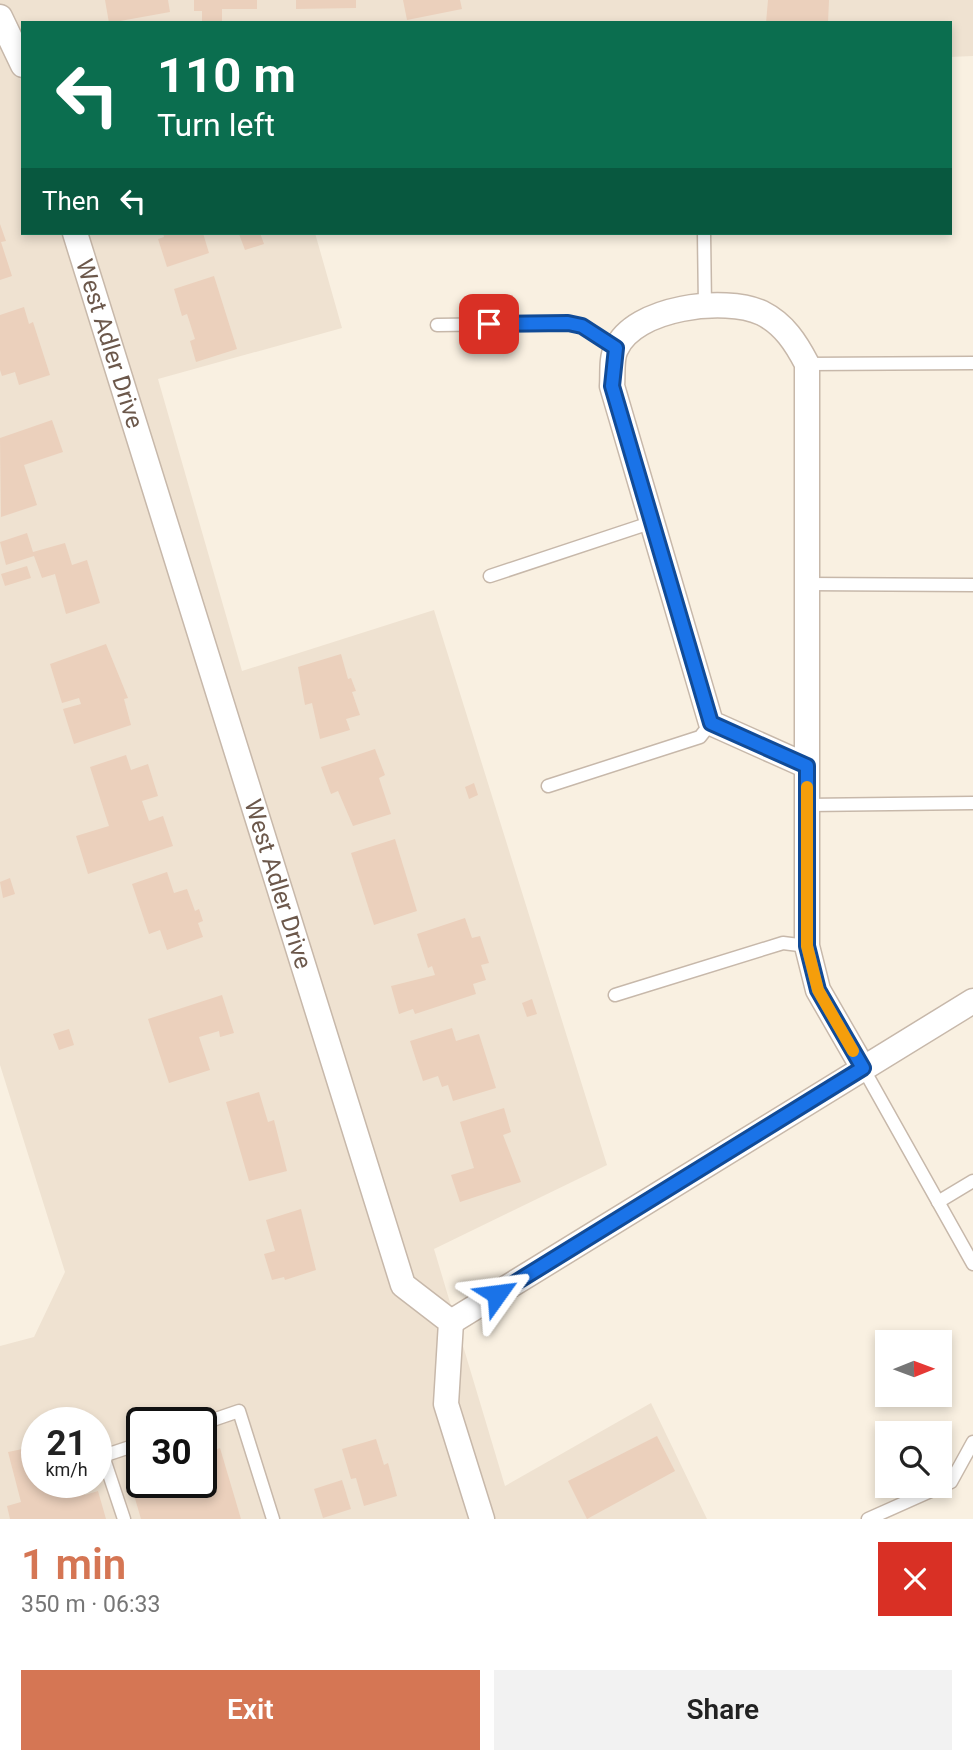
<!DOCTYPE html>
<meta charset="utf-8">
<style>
:root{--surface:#fff;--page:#f2f2f2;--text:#222;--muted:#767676;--accent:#d57654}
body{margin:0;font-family:Roboto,sans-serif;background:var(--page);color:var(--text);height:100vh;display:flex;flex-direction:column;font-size:26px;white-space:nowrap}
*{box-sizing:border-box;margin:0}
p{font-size:23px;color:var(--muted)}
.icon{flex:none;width:38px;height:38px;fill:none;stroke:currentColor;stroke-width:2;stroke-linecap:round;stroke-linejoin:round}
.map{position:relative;height:1519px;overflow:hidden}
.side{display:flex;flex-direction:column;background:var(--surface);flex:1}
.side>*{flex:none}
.hud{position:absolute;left:21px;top:21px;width:931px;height:214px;border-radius:0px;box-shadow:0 4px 10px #0003;background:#0b6e4f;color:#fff;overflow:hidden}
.needle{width:46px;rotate:89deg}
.buttons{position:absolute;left:875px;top:1330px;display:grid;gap:14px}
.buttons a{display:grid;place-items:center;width:77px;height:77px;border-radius:0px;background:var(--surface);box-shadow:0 4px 10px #0003;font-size:35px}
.speed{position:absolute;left:21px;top:1407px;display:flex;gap:14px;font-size:35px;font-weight:700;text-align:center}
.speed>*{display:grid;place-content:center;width:91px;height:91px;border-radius:50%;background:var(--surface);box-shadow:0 4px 10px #0003;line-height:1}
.speed small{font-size:18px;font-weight:400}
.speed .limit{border:4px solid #111;border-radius:10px;background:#fff;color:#111}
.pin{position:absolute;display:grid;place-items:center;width:60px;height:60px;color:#fff;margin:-30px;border-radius:14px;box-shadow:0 4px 10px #0006}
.me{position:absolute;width:77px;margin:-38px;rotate:59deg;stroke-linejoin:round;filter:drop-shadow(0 0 5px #0008)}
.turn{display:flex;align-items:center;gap:24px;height:147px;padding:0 21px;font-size:32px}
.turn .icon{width:91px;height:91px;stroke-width:2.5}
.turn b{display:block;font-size:49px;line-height:60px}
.then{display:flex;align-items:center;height:66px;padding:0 21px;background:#0003;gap:14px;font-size:26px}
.round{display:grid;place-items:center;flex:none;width:74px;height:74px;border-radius:0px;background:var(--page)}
.summary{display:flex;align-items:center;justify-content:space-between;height:119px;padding:0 21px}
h1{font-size:42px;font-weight:600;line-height:52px;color:var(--accent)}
.action{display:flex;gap:14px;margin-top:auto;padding:14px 21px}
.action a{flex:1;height:80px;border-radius:0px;background:var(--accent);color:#fff;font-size:28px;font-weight:600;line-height:80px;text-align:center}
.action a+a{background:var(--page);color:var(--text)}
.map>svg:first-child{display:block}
.residential{fill:#efe2d1;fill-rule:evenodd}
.building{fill:#ebd0bc}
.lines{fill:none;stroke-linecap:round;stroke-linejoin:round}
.service-casing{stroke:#c7b8aa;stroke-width:15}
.minor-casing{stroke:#c7b8aa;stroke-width:27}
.service{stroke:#fff;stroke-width:12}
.minor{stroke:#fff;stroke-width:24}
.route-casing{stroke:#114b97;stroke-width:18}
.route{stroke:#1a73e8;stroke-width:12}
.slow{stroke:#f59e0b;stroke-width:12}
.labels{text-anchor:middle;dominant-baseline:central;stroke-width:5;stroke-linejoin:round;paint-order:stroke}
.street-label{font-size:24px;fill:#6c584b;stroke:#fcf5e6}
</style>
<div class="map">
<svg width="973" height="1519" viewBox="0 0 973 1519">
<rect width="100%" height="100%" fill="#f9f0e1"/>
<path class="residential" d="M0 0H973V56L950 57V23H23V233H315L342 328 158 379 242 671 434 610 607 1165 434 1249 505 1486 651 1403 707 1519H0V1346L34 1337 65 1272 0 1065ZM37 1423H96V1482H37ZM142 1423H201V1482H142Z"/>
<g class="building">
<polygon points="105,0 168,0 170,12 109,23"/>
<polygon points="194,0 257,0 257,9 222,9 222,23 202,23 202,11 194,11"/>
<polygon points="296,0 356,0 356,8 296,9"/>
<polygon points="403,0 460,0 462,9 407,20"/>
<polygon points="768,0 829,0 828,23 766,23"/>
<polygon points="0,224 6,241 1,242 12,276 0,280"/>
<polygon points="163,233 203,233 209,253 167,267 158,239 164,237"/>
<polygon points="260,233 264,244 245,250 239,234"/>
<polygon points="214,276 237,349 196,362 190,341 195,339 187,314 182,316 174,289"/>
<polygon points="24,307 29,324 33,322 50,375 19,385 15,372 2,376 0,370 0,315"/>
<polygon points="52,420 63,452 24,465 37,505 1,517 0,438"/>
<polygon points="27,533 33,552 65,543 72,565 87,560 100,603 66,614 55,574 42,578 34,556 6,565 0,542"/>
<polygon points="27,566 31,578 5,586 1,574"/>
<polygon points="106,644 128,698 124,699 131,725 74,744 63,709 81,704 79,698 62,703 50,664"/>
<polygon points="341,654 348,679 351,678 356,691 352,692 360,715 346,719 350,730 320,739 312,703 305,705 298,667"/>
<polygon points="375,749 385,775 379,778 391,814 353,826 338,791 331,794 321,767"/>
<polygon points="126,755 131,770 148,764 158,796 142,801 149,821 163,816 173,846 88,874 76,836 109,826 90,767"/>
<polygon points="474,783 478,795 469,799 465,787"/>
<polygon points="395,839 417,911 374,925 351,853"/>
<polygon points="167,872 174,893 187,889 195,911 199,909 203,921 198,923 203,937 167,950 160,930 149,934 132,884"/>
<polygon points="10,878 15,894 3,898 0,882"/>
<polygon points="465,918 472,938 480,936 489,963 481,965 486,980 473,984 476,994 415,1014 413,1009 399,1014 391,986 435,975 432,966 428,968 417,934"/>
<polygon points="222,995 234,1033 220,1037 219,1031 199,1037 210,1070 169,1083 148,1019"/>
<polygon points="532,999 537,1014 527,1017 522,1003"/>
<polygon points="452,1028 456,1041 479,1034 496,1088 453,1101 448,1085 442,1087 438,1076 423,1081 410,1041"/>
<polygon points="69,1029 74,1045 59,1050 53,1034"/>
<polygon points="259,1092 268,1122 274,1120 287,1171 249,1181 226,1102"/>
<polygon points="504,1108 511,1132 503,1135 521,1182 460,1202 451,1175 474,1168 460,1122"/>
<polygon points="301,1209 316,1270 285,1280 284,1277 272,1280 264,1254 275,1251 266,1220"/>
<polygon points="657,1436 675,1471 587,1519 568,1481"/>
<polygon points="376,1439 384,1465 388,1463 397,1496 364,1506 356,1478 351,1479 342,1449"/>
<polygon points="37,1446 37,1482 82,1482 85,1495 98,1491 106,1519 10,1519 7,1506 21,1502 8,1452"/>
<polygon points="220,1448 241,1519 141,1519 129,1478 142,1474 142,1482 201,1482 201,1455"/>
<polygon points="342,1480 351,1509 323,1518 314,1489"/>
</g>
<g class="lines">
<defs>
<g id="service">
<polyline points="704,233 705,307"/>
<polyline points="437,325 568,323 582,326 616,348"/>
<polyline points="807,364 973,363"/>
<polyline points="490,576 653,522"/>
<polyline points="807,584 973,585"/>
<polyline points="548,786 700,737 711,723"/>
<polyline points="807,805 973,803"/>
<polyline points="615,995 783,943 807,946"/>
<polyline points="863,1068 973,1264"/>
<polyline points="938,1202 973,1181"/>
<polyline points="201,1424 239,1411 273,1519"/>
<polyline points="124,1519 103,1456 142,1443"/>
<polyline points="868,1519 951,1482 973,1442"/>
</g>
<g id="minor">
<polyline points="0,17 23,65"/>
<path id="s1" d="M75 233 403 1285 451 1322 446 1404 482 1519"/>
<path d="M807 766 711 723 612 386C613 376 611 358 616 349 634 307 725 296 762 313 784 324 796 343 807 364V946L818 990 863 1068"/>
<polyline points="451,1322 973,1001"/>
</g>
</defs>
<use href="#service" class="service-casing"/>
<use href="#minor" class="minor-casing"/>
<use href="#service" class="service"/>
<use href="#minor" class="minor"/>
</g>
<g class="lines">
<defs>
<polyline id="route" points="489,324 568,323 582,326 616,348 612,386 711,723 807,766 807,946 818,990 863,1068 497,1294"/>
</defs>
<use href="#route" class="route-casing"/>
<use href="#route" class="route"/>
<polyline class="slow" points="807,787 807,946 818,990 853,1051"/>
</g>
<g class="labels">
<g class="street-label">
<text stroke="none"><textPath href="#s1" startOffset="116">West Adler Drive</textPath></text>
<text stroke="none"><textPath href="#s1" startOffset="682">West Adler Drive</textPath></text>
</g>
</g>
</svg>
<div class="buttons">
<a><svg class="needle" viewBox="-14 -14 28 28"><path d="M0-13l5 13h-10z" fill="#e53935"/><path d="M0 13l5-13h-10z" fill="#767676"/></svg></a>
<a><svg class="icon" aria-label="search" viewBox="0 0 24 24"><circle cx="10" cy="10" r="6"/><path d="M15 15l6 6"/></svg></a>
</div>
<div class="speed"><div>21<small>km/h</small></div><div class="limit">30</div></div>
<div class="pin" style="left:489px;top:324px;background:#d93025"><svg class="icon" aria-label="arrive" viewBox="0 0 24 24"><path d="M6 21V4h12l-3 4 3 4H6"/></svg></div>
<svg class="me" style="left:497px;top:1294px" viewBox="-20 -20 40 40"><path d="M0-17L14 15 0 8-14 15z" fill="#1a73e8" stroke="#fff" stroke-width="4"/></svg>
<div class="hud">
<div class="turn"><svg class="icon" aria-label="left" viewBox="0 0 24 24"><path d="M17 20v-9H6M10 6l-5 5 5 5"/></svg><div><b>110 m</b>Turn left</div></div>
<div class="then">Then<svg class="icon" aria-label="left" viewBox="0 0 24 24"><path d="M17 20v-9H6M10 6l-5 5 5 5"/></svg></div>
</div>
</div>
<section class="side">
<div class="summary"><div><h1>1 min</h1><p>350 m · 06:33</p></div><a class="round" style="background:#d93025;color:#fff"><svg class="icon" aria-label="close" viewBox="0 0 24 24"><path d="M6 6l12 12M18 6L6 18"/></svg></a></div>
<div class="action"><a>Exit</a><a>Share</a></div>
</section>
